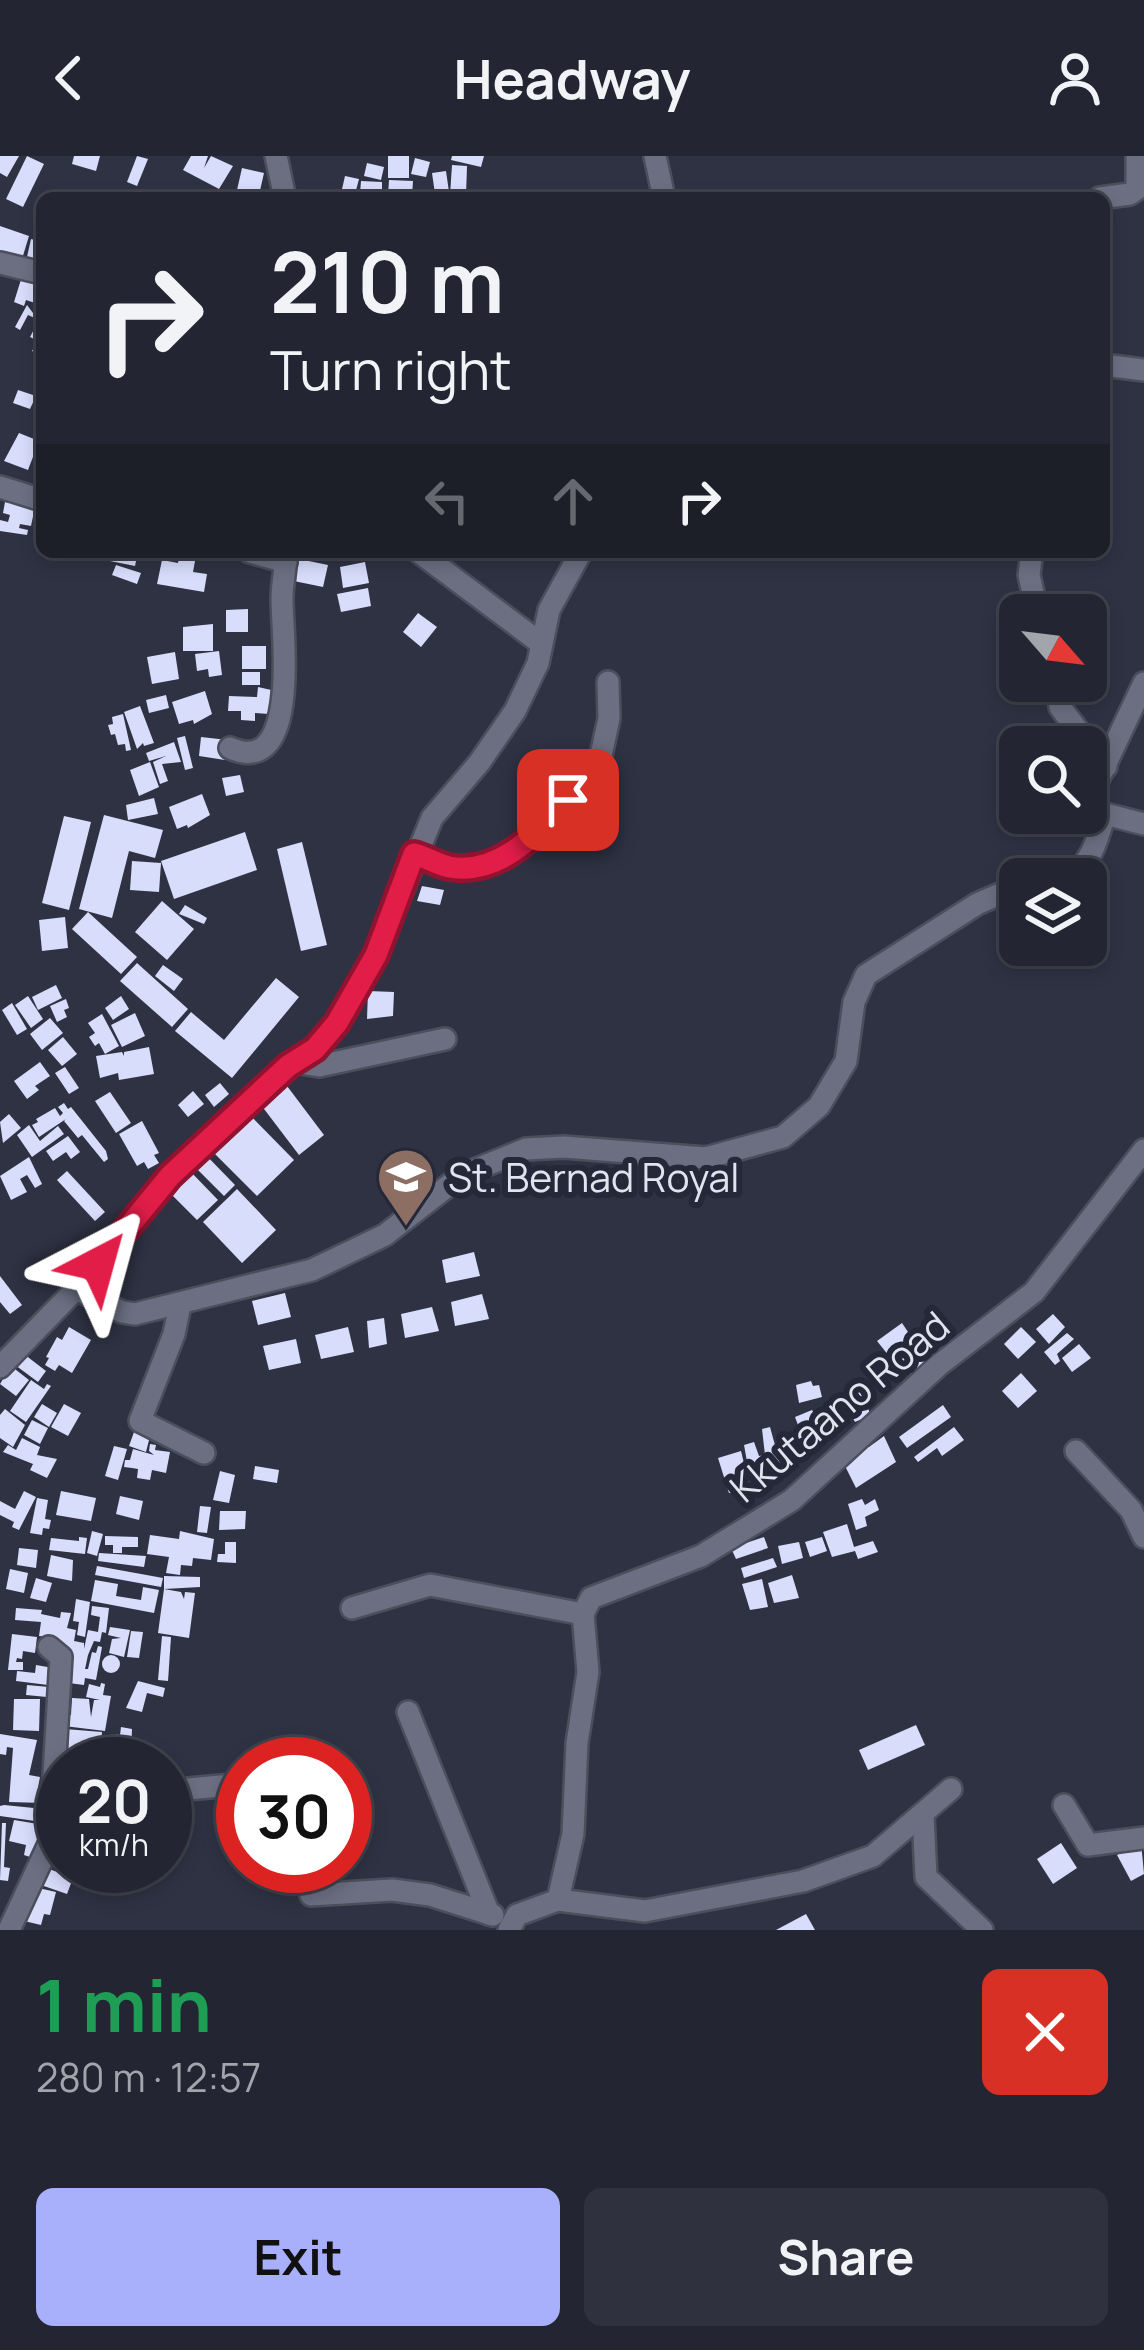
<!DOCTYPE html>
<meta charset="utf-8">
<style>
:root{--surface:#232632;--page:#2f323e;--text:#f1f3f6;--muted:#a3a5ac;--line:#40434d;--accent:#a8b0fc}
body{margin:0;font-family:Manrope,sans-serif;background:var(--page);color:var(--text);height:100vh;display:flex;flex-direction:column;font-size:45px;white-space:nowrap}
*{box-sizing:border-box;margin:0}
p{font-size:39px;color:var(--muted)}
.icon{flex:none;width:66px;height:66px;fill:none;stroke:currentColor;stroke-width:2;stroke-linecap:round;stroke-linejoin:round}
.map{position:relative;height:1774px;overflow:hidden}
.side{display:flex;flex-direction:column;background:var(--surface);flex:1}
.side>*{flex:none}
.hud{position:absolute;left:36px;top:36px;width:1074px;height:366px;border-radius:18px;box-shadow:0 6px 18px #0003,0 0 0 3px var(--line);background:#232632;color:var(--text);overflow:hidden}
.needle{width:78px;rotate:118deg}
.tools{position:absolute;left:999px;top:438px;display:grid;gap:24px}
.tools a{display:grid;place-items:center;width:108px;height:108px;border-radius:18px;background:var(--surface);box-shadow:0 6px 18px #0003,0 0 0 3px var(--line);font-size:60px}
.speed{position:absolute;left:36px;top:1581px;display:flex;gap:24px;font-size:60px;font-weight:700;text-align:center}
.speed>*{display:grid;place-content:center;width:156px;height:156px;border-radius:50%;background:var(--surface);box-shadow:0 6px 18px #0003,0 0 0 3px var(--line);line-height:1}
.speed small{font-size:30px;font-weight:400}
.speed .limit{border:18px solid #d22;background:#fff;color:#111}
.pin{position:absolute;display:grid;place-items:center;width:102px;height:102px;color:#fff;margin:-51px;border-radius:24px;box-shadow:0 6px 18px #0006}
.me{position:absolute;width:132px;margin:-66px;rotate:39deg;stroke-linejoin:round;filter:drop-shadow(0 0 9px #0008)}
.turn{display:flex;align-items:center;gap:42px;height:252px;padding:0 36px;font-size:54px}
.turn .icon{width:156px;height:156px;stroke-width:2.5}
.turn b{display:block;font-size:84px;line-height:102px}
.lanes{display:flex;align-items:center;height:114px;padding:0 36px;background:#0003;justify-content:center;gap:60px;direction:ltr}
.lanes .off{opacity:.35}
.round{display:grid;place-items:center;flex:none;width:126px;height:126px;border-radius:18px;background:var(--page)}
.summary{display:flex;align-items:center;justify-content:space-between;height:204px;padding:0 36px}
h1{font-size:72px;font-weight:700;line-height:90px;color:#1e9e55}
.cta{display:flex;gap:24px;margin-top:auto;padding:24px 36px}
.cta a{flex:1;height:138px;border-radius:18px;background:var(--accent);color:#111;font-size:48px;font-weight:700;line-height:138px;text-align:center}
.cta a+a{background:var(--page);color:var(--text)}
header{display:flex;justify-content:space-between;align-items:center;height:156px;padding:0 36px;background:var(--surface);font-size:54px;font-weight:700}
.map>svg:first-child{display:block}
.building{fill:#d8ddfc}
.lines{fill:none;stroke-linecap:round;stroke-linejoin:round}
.minor-casing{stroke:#4c4e5c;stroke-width:26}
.minor{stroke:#6c6f82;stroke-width:21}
.route-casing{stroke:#92132f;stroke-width:30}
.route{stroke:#e11d48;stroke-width:21}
.labels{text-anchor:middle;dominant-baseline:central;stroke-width:12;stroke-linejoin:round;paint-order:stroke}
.poi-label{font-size:39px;fill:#e1e3ee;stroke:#252838;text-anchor:start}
.street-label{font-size:39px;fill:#e1e3ee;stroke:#252838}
</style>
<header><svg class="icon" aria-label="back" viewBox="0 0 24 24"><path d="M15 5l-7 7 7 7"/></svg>Headway<svg class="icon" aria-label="person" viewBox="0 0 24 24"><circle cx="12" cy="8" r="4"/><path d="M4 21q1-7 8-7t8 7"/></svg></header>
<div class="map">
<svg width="1144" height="1774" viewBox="0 0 1144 1774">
<rect width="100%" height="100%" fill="#2f3243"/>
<g class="building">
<polygon points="0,0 19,0 7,21 0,17"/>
<polygon points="27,0 44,8 23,51 6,43"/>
<polygon points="74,0 100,0 96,15 72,8"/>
<polygon points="137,0 148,3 137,30 127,26"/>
<polygon points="191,0 208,0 204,12 211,0 233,10 219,33 183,14"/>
<rect x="388" y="0" width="21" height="22"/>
<polygon points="452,0 484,0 481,11 451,4"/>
<polygon points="415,2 430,6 426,21 411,18"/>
<polygon points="367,7 384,11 381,24 364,20"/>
<polygon points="452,9 467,10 466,40 450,39"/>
<polygon points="242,12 264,17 259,39 237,34"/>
<polygon points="446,15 449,36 435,38 432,17"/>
<polygon points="345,20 359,23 354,42 340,42"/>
<polygon points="389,24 413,25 412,40 388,39"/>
<polygon points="361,25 382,26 382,38 360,37"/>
<polygon points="0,70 29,80 22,103 0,96"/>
<polygon points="31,83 42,86 42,114 25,110"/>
<polygon points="23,117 42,127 35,147 26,144 24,150 14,146"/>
<polygon points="27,149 33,157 36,151 42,154 42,200 32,195 38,185 30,181 39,164 28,159 20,174 15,171"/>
<polygon points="18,234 36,240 30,253 13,247"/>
<polygon points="19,277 39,285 28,314 4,305"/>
<polygon points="12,342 36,346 31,370 20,368 19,372 28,374 27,379 0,375 0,364 8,366 10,359 3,357 5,346 10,347"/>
<polygon points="106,396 138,396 135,410 105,404"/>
<polygon points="179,402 195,405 193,416 207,418 204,436 157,428 162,404 178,407"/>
<polygon points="294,402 328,409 323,431 289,424"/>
<polygon points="365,406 369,427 343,432 340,411"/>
<polygon points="116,409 141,417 137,428 112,419"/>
<polygon points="368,432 371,450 341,456 337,438"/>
<polygon points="248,453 248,476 226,476 226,454"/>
<polygon points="418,457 437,471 421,491 403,476"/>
<polygon points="213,468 213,495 183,495 183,471"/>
<rect x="242" y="490" width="24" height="23"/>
<polygon points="219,495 222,519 209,521 208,513 197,515 195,498"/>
<polygon points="175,496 179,523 152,528 147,501"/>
<rect x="242" y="516" width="18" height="13"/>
<polygon points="258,531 280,536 280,548 269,548 269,558 255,557 255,565 241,564 241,555 228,555 229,540 257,541"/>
<polygon points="205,535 212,558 194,568 193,564 179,568 172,546"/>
<polygon points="166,539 169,552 149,557 146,544"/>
<polygon points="140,550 154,587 144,590 143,587 137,593 124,556"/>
<polygon points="123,558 131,594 126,595 125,588 118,589 115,578 111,579 108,569 113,568 112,561"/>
<polygon points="185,580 193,612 185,614 177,582"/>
<polygon points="201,581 228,584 225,604 199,600"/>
<polygon points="174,586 181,606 162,608 168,625 160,628 153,606 166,600 149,605 146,597"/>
<polygon points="150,606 159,631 139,640 130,614"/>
<polygon points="240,619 244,636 226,640 222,622"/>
<polygon points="202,638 210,659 188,672 187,669 177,673 169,651"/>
<polygon points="154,642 158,658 128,664 126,649"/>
<polygon points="104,659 163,674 155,702 129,695 112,762 79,753"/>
<polygon points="64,660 91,666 69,754 42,747"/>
<polygon points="245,676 257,714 174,743 161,705"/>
<polygon points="302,686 327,789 301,795 277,693"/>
<polygon points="132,705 161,707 159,736 130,734"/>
<polygon points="422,730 444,734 440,749 417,745"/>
<polygon points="162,745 194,773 167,804 135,776"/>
<polygon points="185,749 207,762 204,768 179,758"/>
<polygon points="88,756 137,801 121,818 72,773"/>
<polygon points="65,761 68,792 42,795 39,764"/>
<polygon points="137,807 188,853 172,871 120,825"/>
<polygon points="163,809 183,823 174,835 155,820"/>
<polygon points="276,822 299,841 232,922 175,875 191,856 224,884"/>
<polygon points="56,829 62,842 38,854 32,841"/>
<polygon points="368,835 394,836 393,860 367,863"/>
<polygon points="28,840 43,863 31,872 15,849"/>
<polygon points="121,840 129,853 113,864 105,852"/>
<polygon points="66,843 69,852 64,854 67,861 57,866 50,850"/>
<polygon points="12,847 27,873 17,879 2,854"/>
<polygon points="135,857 145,880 122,891 111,869"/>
<polygon points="102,858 119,890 105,898 99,887 95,890 89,881 95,877 88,867"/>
<polygon points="50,862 63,877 42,894 30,878"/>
<polygon points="63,881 77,898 62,910 48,894"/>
<polygon points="149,891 154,918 119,924 118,917 100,922 96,900 122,896 124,900 124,896"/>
<polygon points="40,906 50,920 35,930 39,934 27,943 14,925"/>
<polygon points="65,911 79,932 69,938 55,917"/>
<polygon points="284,926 324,979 299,999 258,945"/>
<polygon points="220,927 229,938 214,951 205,939"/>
<polygon points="193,935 204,948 188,961 178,949"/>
<polygon points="110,936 131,967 116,977 95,945"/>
<polygon points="64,947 68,953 71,951 106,995 108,1003 104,1006 82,979 78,982 64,965 66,963 39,981 32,969 38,966 36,963 55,952 60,960 63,957 58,951"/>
<polygon points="248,957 294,1004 257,1040 211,994"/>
<polygon points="9,958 21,972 3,987 0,966"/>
<polygon points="142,965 159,997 154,999 159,1007 148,1013 144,1006 137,1010 119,978"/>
<polygon points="29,969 40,985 58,970 64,978 32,1001 17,979"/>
<polygon points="68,980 80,996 71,1003 66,996 53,1005 46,995"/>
<polygon points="201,994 235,1029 224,1040 190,1006"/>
<polygon points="29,1001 42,1028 35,1032 27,1019 20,1023 27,1036 11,1044 0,1020"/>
<polygon points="189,1014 218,1044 197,1064 168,1035"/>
<polygon points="67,1015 105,1056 95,1065 57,1024"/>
<polygon points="237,1033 276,1074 242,1107 203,1066"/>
<polygon points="474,1096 480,1120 446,1127 442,1104"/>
<polygon points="0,1120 22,1149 10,1158 0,1146"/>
<polygon points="285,1137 291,1161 258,1169 252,1145"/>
<polygon points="482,1138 489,1163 455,1170 451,1146"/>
<polygon points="432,1151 439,1175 405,1182 401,1158"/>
<polygon points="1053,1158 1065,1171 1049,1188 1036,1173"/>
<polygon points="384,1162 387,1188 369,1192 367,1165"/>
<polygon points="902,1167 912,1182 889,1200 877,1185"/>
<polygon points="69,1171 91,1184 72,1217 59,1209 55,1215 45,1209 49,1202 46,1201 57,1181 62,1184"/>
<polygon points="348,1171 354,1196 321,1203 315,1179"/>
<polygon points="1021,1171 1036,1186 1018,1203 1004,1188"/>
<polygon points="1067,1177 1074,1183 1057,1198 1060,1205 1055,1209 1044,1196"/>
<polygon points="296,1183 301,1207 269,1214 263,1190"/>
<polygon points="923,1183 936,1197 911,1220 900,1205"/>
<polygon points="1079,1188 1091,1202 1072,1216 1062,1202"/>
<polygon points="20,1195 46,1215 38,1226 11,1206"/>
<polygon points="11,1210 29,1224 16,1240 0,1228"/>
<polygon points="1021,1217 1037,1235 1018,1252 1002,1235"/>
<polygon points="31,1224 44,1233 47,1228 51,1230 26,1266 10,1255"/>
<polygon points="811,1225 813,1230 819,1229 822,1241 799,1247 796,1229"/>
<polygon points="860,1236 871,1259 855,1266 843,1243"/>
<polygon points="42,1248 57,1257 49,1271 34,1261"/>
<polygon points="64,1248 81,1257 68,1280 51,1271"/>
<polygon points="943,1249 951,1261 907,1292 899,1281"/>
<polygon points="5,1253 25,1269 13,1291 0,1282 0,1259"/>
<polygon points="812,1254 826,1278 805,1288 795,1261"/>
<polygon points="32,1264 48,1272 40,1288 24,1279"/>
<polygon points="770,1271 781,1311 750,1322 744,1289 754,1286 759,1300 765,1299 762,1273"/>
<polygon points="954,1271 964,1284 942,1300 937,1292 918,1306 914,1301"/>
<polygon points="134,1276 149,1284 146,1296 129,1290"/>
<polygon points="884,1280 896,1306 856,1332 845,1310 849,1307 846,1302 865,1287 869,1291"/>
<polygon points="22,1282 40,1291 37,1299 57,1303 47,1322 30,1314 33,1308 3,1296 8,1289 16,1294"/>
<polygon points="150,1288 156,1289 155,1294 170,1296 166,1317 152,1314 150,1324 137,1322 138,1313 132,1312 133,1308 132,1312 124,1311 125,1304 130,1304 133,1293 154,1299 149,1295"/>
<polygon points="114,1290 127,1293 118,1324 105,1320"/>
<polygon points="741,1295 750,1332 729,1337 718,1302"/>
<polygon points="255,1310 279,1314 277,1327 253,1323"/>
<polygon points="220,1315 235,1319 229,1347 213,1344"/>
<polygon points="24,1335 36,1341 19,1374 12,1371 14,1366 0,1359 0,1345 15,1353"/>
<polygon points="61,1335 96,1342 91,1365 56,1359"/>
<polygon points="120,1340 143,1345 139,1364 116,1358"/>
<polygon points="37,1342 48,1344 45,1363 51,1364 49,1373 43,1372 42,1379 30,1377"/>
<polygon points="862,1343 865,1349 875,1343 879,1354 865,1361 867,1370 856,1374 848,1348"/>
<polygon points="200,1350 211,1351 207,1377 197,1376"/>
<polygon points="220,1355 246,1355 245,1373 219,1374"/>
<polygon points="847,1368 854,1391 873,1385 878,1396 858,1403 855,1395 832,1401 823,1376"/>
<polygon points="92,1375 103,1378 97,1400 87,1397"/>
<polygon points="180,1375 214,1383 211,1404 193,1402 192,1410 181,1409 180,1419 166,1417 169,1401 147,1398 150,1379 179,1383"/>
<polygon points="105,1380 138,1381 138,1391 122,1391 122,1397 113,1397 113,1389 105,1389"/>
<polygon points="79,1381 87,1382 85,1398 49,1394 51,1382 79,1385"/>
<polygon points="764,1381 768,1392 736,1403 731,1392"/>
<polygon points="822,1381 827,1395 810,1401 805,1386"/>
<polygon points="225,1386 236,1386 236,1407 217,1406 218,1398 225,1398"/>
<polygon points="799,1386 803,1402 782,1408 778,1390"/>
<polygon points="19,1392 38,1394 36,1412 17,1409"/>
<polygon points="99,1397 146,1400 144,1411 98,1405"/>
<polygon points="51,1399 73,1404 72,1425 47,1420"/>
<polygon points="773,1402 777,1411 744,1422 741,1412"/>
<polygon points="97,1410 163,1422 161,1431 95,1419"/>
<polygon points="10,1413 28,1417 24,1437 6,1433"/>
<polygon points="792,1419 799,1442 774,1447 768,1427"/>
<polygon points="164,1420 200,1421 200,1431 164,1433"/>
<polygon points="36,1422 52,1427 46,1446 30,1442"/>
<polygon points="762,1423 768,1451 750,1454 742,1428"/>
<polygon points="95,1424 118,1428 116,1440 141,1444 143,1431 159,1434 154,1457 91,1445"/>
<polygon points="164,1433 181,1436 184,1443 185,1436 195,1437 189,1482 158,1477"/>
<polygon points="76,1443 90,1446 85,1481 77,1479 79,1466 73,1465"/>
<polygon points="92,1450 109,1452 106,1477 102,1476 100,1486 94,1485 88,1499 85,1513 88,1513 92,1496 96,1497 98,1490 102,1491 96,1524 85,1522 84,1529 61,1526 70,1495 58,1493 48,1481 39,1480 41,1466 15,1464 16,1452 42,1454 41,1458 60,1462 61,1456 71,1457 67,1472 76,1474 74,1485 84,1487 84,1493 88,1474 98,1476 100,1461 91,1459"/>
<polygon points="110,1471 130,1474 124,1501 109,1497 112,1483 121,1482 108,1479"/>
<polygon points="131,1475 143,1476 139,1502 127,1501"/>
<polygon points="12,1478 37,1481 35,1497 23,1495 22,1503 17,1502 16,1506 23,1506 23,1514 8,1514"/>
<polygon points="162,1480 171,1481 168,1525 158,1524"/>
<circle cx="111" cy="1508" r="9"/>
<polygon points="36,1509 59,1513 56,1530 16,1525 17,1515 35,1517"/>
<polygon points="138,1525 165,1532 163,1541 147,1537 142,1556 126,1552"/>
<polygon points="101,1527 105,1528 103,1539 111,1540 105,1575 64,1570 65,1559 71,1559 72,1542 89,1543 91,1561 94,1544 100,1544 86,1541 89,1528 100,1531"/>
<polygon points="27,1529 49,1531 47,1541 26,1539"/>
<polygon points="14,1543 40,1543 39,1575 13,1574"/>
<polygon points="916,1569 925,1589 868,1614 859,1594"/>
<polygon points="121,1571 132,1573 131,1599 113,1596 116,1578 120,1579"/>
<polygon points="65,1573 102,1576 101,1588 94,1587 94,1608 85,1608 87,1587 84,1586 83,1595 69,1594 67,1608 63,1608"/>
<polygon points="0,1578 37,1584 29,1619 40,1621 37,1637 45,1638 43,1647 9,1646 13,1592 7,1591 6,1599 0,1598"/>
<polygon points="35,1648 44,1649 42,1666 0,1660 0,1650 4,1649 34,1652"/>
<polygon points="14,1664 44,1669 33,1702 24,1699 26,1689 9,1685"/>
<polygon points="2,1667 6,1667 4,1711 10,1712 8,1725 0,1724"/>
<polygon points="1141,1686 1144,1718 1131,1725 1117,1699"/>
<polygon points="1061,1687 1077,1712 1053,1728 1037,1703"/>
<polygon points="44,1711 73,1722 67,1738 38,1728"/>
<polygon points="34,1731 56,1736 50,1759 44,1758 41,1769 20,1764"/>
<polygon points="806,1758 815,1774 776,1774"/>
</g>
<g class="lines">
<defs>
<g id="minor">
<polyline points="276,0 285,42"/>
<polyline points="655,0 664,42"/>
<polyline points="1100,42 1130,38 1137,33 1137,0"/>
<polyline points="0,107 42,117"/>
<polyline points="1104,209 1144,214"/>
<polyline points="0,331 42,344"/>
<polyline points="250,396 286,406"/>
<polyline points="419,396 539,486"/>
<polyline points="1032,396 1029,419 1038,459"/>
<polyline points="1057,525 1060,551 1106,611"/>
<path d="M230 592C301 623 282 478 282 443 282 427 286 412 286 396"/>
<polyline points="1105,658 1092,652 1091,639 1144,527"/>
<polyline points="414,698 455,712 480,709 506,700 538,676 599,609 609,562 608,526"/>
<path d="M1069 723C1092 705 1097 685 1105 658L1144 668"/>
<polyline points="295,906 319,910 445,883"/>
<polyline points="76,1133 122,1156 135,1158 312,1114 385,1079 462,1019 526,993 564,991 706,1002 783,981 819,950 846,905 854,846 866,819 977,748 1002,737 1020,736"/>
<polyline points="180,1149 174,1178 140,1265 204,1297"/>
<polyline points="0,1211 76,1133 169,1020 288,911 315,893 337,867 376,799 432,662 479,607 515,555 538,507 549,454 581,396"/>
<polyline points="1076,1295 1131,1354 1144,1381"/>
<polyline points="352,1452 430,1429 583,1458"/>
<polyline points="408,1556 489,1758"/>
<polyline points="165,1635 243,1628"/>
<polyline points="1064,1649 1088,1689 1144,1682"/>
<polyline points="923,1659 926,1721 982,1774"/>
<polyline points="311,1739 392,1734 430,1739 493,1759"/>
<polyline points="558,1744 645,1755 803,1725 873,1700 951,1633"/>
<polyline points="9,1774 50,1686 61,1501 49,1491"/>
<polyline points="509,1774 517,1759 558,1744 573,1678 577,1587 588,1516 583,1458 591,1442 701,1400 792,1344 939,1209 1034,1136 1144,994"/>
</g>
</defs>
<use href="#minor" class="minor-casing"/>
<use href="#minor" class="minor"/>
</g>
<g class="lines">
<defs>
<path id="route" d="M98 1108 170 1020 288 910 315 893 337 867 376 799 414 698C426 701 436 708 449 711 500 720 537 677 568 644"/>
</defs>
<use href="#route" class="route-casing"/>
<use href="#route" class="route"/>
</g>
<defs>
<symbol id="school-pin" viewBox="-11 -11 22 30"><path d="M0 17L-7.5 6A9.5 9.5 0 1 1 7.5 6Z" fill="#8d6e63" stroke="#252838"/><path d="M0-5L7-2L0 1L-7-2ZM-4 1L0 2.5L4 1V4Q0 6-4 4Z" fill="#fff"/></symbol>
</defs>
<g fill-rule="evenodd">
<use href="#school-pin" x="373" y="988" width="66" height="90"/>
</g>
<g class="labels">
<g class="poi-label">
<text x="448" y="1021">St. Bernad Royal</text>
</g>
<g class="street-label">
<text transform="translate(839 1250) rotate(-40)">Kkutaano Road</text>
</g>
</g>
</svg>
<div class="tools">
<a><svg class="needle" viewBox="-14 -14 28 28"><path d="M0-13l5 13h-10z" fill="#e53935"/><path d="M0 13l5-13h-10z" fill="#a3a5ac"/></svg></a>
<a><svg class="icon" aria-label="search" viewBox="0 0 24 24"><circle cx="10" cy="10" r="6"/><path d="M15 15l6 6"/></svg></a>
<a><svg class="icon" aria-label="layers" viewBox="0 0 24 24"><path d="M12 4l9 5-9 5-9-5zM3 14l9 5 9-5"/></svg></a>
</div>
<div class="speed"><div>20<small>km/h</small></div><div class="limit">30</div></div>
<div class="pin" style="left:568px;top:644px;background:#d93025"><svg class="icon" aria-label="arrive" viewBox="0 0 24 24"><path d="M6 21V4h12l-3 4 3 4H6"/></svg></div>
<svg class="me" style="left:98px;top:1108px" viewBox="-20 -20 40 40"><path d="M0-17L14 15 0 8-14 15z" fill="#e11d48" stroke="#fff" stroke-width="4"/></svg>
<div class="hud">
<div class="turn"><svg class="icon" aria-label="right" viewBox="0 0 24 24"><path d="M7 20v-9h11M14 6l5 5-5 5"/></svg><div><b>210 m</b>Turn right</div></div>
<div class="lanes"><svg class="icon off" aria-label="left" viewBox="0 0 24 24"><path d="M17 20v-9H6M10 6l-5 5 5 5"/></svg><svg class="icon off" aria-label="ahead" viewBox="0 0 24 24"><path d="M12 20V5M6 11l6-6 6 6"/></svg><svg class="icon" aria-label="right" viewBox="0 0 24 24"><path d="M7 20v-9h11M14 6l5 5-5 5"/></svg></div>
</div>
</div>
<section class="side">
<div class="summary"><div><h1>1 min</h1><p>280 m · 12:57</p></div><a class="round" style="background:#d93025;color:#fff"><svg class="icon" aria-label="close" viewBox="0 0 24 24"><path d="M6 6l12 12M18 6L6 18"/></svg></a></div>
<div class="cta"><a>Exit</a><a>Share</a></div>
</section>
